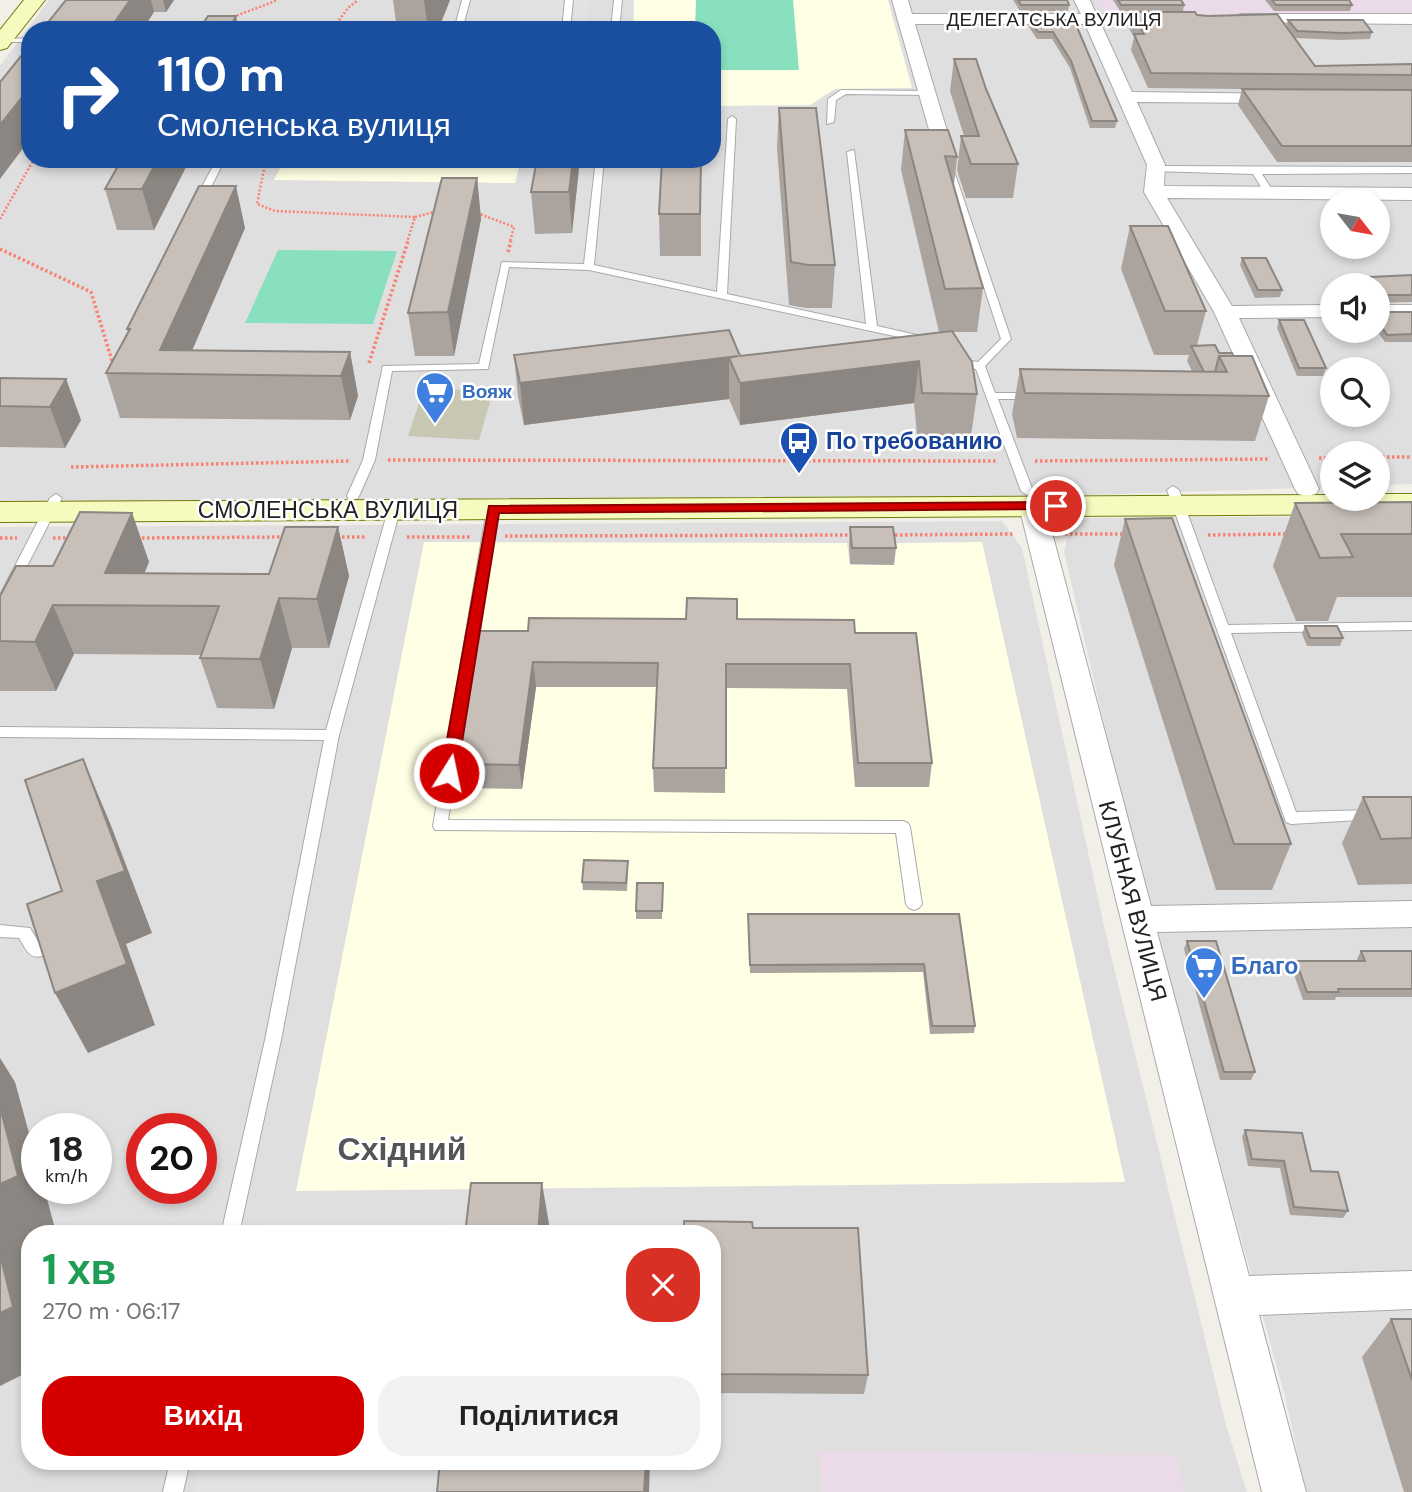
<!DOCTYPE html>
<html lang="uk">
<meta charset="utf-8">
<style>
:root{--surface:#fff;--page:#f2f2f2;--text:#222;--muted:#767676;--accent:#d40000}
body{margin:0;font-family:"DM Sans",sans-serif;background:var(--page);color:var(--text);height:100vh;display:flex;flex-direction:column;font-size:26px;white-space:nowrap}
*{box-sizing:border-box;margin:0}
p{font-size:23px;color:var(--muted)}
.icon{flex:none;width:38px;height:38px;fill:none;stroke:currentColor;stroke-width:2;stroke-linecap:round;stroke-linejoin:round}
.map{position:relative;flex:1;overflow:hidden}
.sheet{position:absolute;left:21px;top:1225px;width:700px;height:245px;display:flex;flex-direction:column;background:var(--surface);border-radius:28px;box-shadow:0 4px 10px #0003}
.sheet>*{flex:none}
.banner{position:absolute;left:21px;top:21px;width:700px;height:147px;border-radius:28px;box-shadow:0 4px 10px #0003;background:#1a4fa0;color:#fff;overflow:hidden}
.needle{width:46px;rotate:121deg}
.tools{position:absolute;left:1320px;top:189px;display:grid;gap:14px}
.tools a{display:grid;place-items:center;width:70px;height:70px;border-radius:50%;background:var(--surface);box-shadow:0 4px 10px #0003;font-size:35px}
.speed{position:absolute;left:21px;top:1113px;display:flex;gap:14px;font-size:35px;font-weight:700;text-align:center}
.speed>*{display:grid;place-content:center;width:91px;height:91px;border-radius:50%;background:var(--surface);box-shadow:0 4px 10px #0003;line-height:1}
.speed small{font-size:18px;font-weight:400}
.speed .limit{border:10px solid #d22;background:#fff;color:#111}
.pin{position:absolute;display:grid;place-items:center;width:60px;height:60px;color:#fff;margin:-30px;border:4px solid #fff;border-radius:50%;box-shadow:0 2px 7px #0007}
.me{position:absolute;width:77px;margin:-38px;rotate:10deg;stroke-linejoin:round;filter:drop-shadow(0 0 5px #0008)}
.turn{display:flex;align-items:center;gap:24px;height:147px;padding:0 21px;font-size:32px}
.turn .icon{width:91px;height:91px;stroke-width:2.5}
.turn b{display:block;font-size:49px;line-height:60px}
.round{display:grid;place-items:center;flex:none;width:74px;height:74px;border-radius:28px;background:var(--page)}
.headline{display:flex;align-items:center;justify-content:space-between;height:119px;padding:0 21px}
h1{font-size:42px;font-weight:700;line-height:52px;color:#1e9e55}
.primary-button{display:flex;gap:14px;margin-top:auto;padding:14px 21px}
.primary-button a{flex:1;height:80px;border-radius:28px;background:var(--accent);color:#fff;font-size:28px;font-weight:700;line-height:80px;text-align:center}
.primary-button a+a{background:var(--page);color:var(--text)}
.map>svg:first-child{display:block}
.residential{fill:#e0dfdf;fill-rule:evenodd}
.industrial{fill:#ebdbe8}
.education{fill:#ffffe5}
.construction{fill:#c7c7b4}
.pitch{fill:#88e0be}
.parking{fill:#e2e2e2}
.lines{fill:none;stroke-linecap:round;stroke-linejoin:round}
.lane-casing{stroke:#a9a9a9;stroke-width:2}
.street-casing{stroke:#a9a9a9;stroke-width:2}
.secondary-casing{stroke:#707d05;stroke-width:2}
.path-far1{stroke:#fa8072;stroke-width:2.5;stroke-dasharray:2 2;stroke-linecap:butt}
.path{stroke:#fa8072;stroke-width:3.5;stroke-dasharray:2.5 2.5;stroke-linecap:butt}
.lane{fill:#fff;fill-rule:evenodd}
.street{fill:#fff;fill-rule:evenodd}
.secondary{fill:#f7fabf;fill-rule:evenodd}
.wall{fill:#aba49e}
.shaded-wall{fill:#8b8681}
.building{fill:#c7bfb8;stroke:#8b8681;stroke-width:2}
.route{fill:#d40000;stroke:#8a0000;stroke-width:2}
.labels{text-anchor:middle;dominant-baseline:central;stroke-width:5;stroke-linejoin:round;paint-order:stroke}
.far-street-label{font-size:19px;fill:#222;stroke:#fff}
.far-shop-label{font-size:19px;font-weight:bold;fill:#366cbe;stroke:#fff;text-anchor:start}
.transit-label{font-size:23px;font-weight:bold;fill:#164399;stroke:#fff;text-anchor:start}
.street-label{font-size:23px;fill:#222;stroke:#fff}
.shop-label{font-size:23px;font-weight:bold;fill:#366cbe;stroke:#fff;text-anchor:start}
.near-quarter-label{font-size:32px;font-weight:bold;fill:#555;stroke:#fff}
</style>
<div class="map">
<svg width="1412" height="1492" viewBox="0 0 1412 1492">
<rect width="100%" height="100%" fill="#f2efe9"/>
<g class="residential">
<path d="M49 0H1412V484L1377 485V453H1332V487L1029 497 0 503V66ZM30 30H712V159H30ZM1332 201H1377V247H1332ZM1332 285H1377V331H1332ZM1332 369H1377V415H1332Z"/>
<polygon points="1412,516 1412,1492 1306,1492 1285,1396 1138,869 1064,552 1071,523 1090,518"/>
<path d="M1002 521 1022 548 1106 935 1226 1425 1247 1492H0V527ZM37 1129H96V1188H37ZM142 1129H201V1188H142ZM30 1234H712V1461H30Z"/>
</g>
<g class="industrial">
<polygon points="1096,0 1412,0 1412,15 1103,15"/>
<polygon points="819,1451 1176,1455 1185,1492 821,1492"/>
</g>
<g class="education">
<polygon points="634,0 888,0 912,88 835,89 810,105 712,106 712,30 633,30"/>
<polygon points="285,159 521,159 515,183 274,180"/>
<polygon points="424,542 847,543 850,565 894,565 894,543 982,542 1125,1182 296,1191"/>
</g>
<polygon class="construction" points="424,388 493,391 479,440 408,436"/>
<g class="pitch">
<polygon points="696,0 793,0 799,70 712,70 712,30 695,30"/>
<polygon points="278,250 397,251 373,324 245,323"/>
</g>
<g class="parking">
<polygon points="521,0 590,0 587,30 517,30"/>
<polygon points="481,1224 479,1234 248,1234 250,1225"/>
<polygon points="200,1461 450,1461 446,1492 193,1492"/>
</g>
<g class="lines">
<defs>
<g id="lane">
<polygon points="462,0 470,0 462,30 454,30"/>
<polygon points="565,0 573,0 570,30 562,30"/>
<polygon points="614,0 622,0 619,30 611,30"/>
<polygon points="30,38 30,42 0,42 3,39"/>
<polygon points="841,90 927,91 931,93 927,95 846,94 836,100 834,122 827,124 828,99"/>
<polygon points="732,116 736,119 727,294 866,324 847,152 854,150 877,326 921,336 927,343 926,345 918,345 913,340 589,270 509,267 488,369 392,371 375,460 359,496 357,499 349,499 347,496 363,460 383,366 479,364 502,262 584,264 596,159 604,159 594,265 717,292 728,119"/>
<polygon points="217,159 225,159 204,201 196,203 194,201"/>
<polygon points="948,162 952,165 1011,339 985,366 995,393 1032,393 1037,396 1032,399 998,399 1033,491 1027,495 1021,491 976,369 953,365 948,362 953,359 978,362 1001,339 944,165"/>
<polygon points="1156,166 1412,167 1412,173 1262,174 1274,193 1269,196 1266,195 1253,174 1153,171 1153,167"/>
<polygon points="1173,486 1179,490 1228,625 1412,622 1412,630 1231,633 1296,812 1372,810 1377,811 1379,815 1377,819 1291,824 1286,822 1167,490"/>
<polygon points="56,494 62,498 6,607 0,611 0,595 50,498"/>
<polygon points="493,505 499,509 448,820 903,821 908,823 910,827 922,904 919,908 914,910 909,908 906,904 896,833 435,830 433,826 487,509"/>
<polygon points="394,506 400,510 339,735 281,1040 239,1234 221,1234 265,1040 324,740 0,737 0,727 326,730 388,510"/>
<path d="M0 925 30 928 44 951 42 956C29 960 25 947 19 938L0 937Z"/>
<polygon points="170,1461 190,1461 183,1492 163,1492"/>
</g>
<g id="street">
<polygon points="892,0 908,0 912,14 1081,14 1074,0 1090,0 1096,14 1171,14 1177,16 1179,19 1177,22 1101,24 1132,92 1287,94 1290,98 1281,103 1137,102 1165,165 1164,186 1412,188 1412,200 1167,198 1232,306 1332,305 1332,317 1239,318 1319,489 1316,494 1307,496 1298,494 1295,489 1214,312 1144,192 1147,165 1085,24 915,24 956,161 947,167 938,161"/>
<polygon points="1241,14 1412,14 1412,24 1235,22 1233,19 1235,16"/>
<rect x="1377" y="305" width="35" height="12"/>
<polygon points="1032,498 1041,501 1045,506 1151,906 1412,901 1412,927 1157,932 1249,1276 1412,1271 1412,1309 1259,1315 1306,1492 1262,1492 1019,506 1023,501"/>
</g>
<g id="secondary">
<polygon points="24,0 45,0 7,48 0,50 0,30"/>
<polygon points="1377,494 1412,494 1412,514 0,522 0,502 1332,495 1332,499 1377,499"/>
</g>
</defs>
<use href="#lane" class="lane-casing"/>
<use href="#street" class="street-casing"/>
<use href="#secondary" class="secondary-casing"/>
<g class="path-far1">
<polyline points="233,17 278,0"/>
<polyline points="195,30 205,26"/>
<polyline points="332,30 348,8 358,0"/>
<polyline points="269,159 264,169 257,204 275,211 415,217 407,242"/>
<polyline points="477,213 514,227 510,242"/>
<polyline points="415,217 438,211"/>
<polyline points="0,219 34,159"/>
</g>
<g class="path">
<polyline points="0,249 91,292 113,364"/>
<polyline points="508,252 511,241"/>
<polyline points="369,363 408,241"/>
<polyline points="1377,457 1412,457"/>
<polyline points="1319,458 1332,458"/>
<polyline points="388,460 998,461"/>
<polyline points="1035,461 1268,459"/>
<polyline points="71,467 351,461"/>
<polyline points="1065,534 1126,534"/>
<polyline points="890,535 1014,534"/>
<polyline points="1208,535 1287,534"/>
<polyline points="505,536 853,535"/>
<polyline points="337,537 367,537"/>
<polyline points="407,537 472,537"/>
<polyline points="0,538 17,538"/>
<polyline points="53,538 73,538"/>
<polyline points="137,538 286,537"/>
</g>
<use href="#lane" class="lane"/>
<use href="#street" class="street"/>
<use href="#secondary" class="secondary"/>
</g>
<g class="wall">
<polygon points="66,0 174,0 166,12 154,12 142,30 42,30"/>
<polygon points="393,0 450,0 438,30 397,30"/>
<polygon points="1013,0 1067,0 1069,5 1068,11 1020,11"/>
<polygon points="1113,0 1181,0 1184,5 1183,11 1120,11"/>
<polygon points="1265,0 1349,0 1352,5 1350,11 1274,11"/>
<polygon points="1131,12 1197,15 1315,66 1412,64 1412,162 1277,162 1238,105 1242,89 1148,88 1131,50 1134,37 1128,27"/>
<polygon points="1030,20 1074,20 1117,121 1115,128 1090,128 1070,68 1052,39 1037,39 1029,27"/>
<polygon points="1288,20 1372,32 1370,39 1340,40 1295,38 1286,27"/>
<polygon points="954,59 986,89 1018,164 1013,198 966,198 957,170 961,136 964,136 950,91"/>
<polygon points="779,108 835,265 832,308 806,308 789,305 777,148"/>
<polygon points="905,130 957,157 954,185 983,288 977,332 953,332 977,394 971,436 917,435 914,403 740,425 729,399 524,425 518,397 514,355 740,356 939,332 901,170"/>
<polygon points="190,159 154,230 117,230 105,189"/>
<polygon points="389,159 413,159 405,164"/>
<polygon points="580,159 572,233 535,234 531,192"/>
<polygon points="701,159 701,256 660,256 659,214"/>
<polygon points="477,178 481,219 454,356 415,356 408,313"/>
<polygon points="1130,226 1206,311 1197,345 1219,353 1233,356 1269,396 1255,441 1017,438 1012,414 1020,369 1192,371 1187,361 1189,355 1154,355 1121,269"/>
<polygon points="245,228 192,350 350,352 358,396 350,420 120,418 106,373 128,332 127,329"/>
<polygon points="1242,258 1282,290 1280,297 1255,298 1240,265"/>
<polygon points="1412,275 1412,302 1377,303 1377,285 1348,285 1350,278"/>
<polygon points="1377,309 1380,312 1412,312 1412,342 1385,342 1377,331"/>
<polygon points="1279,320 1326,368 1323,376 1297,376 1277,328"/>
<polygon points="0,378 66,379 81,420 65,448 0,447"/>
<polygon points="1412,502 1412,597 1337,597 1328,621 1296,621 1273,566 1295,503"/>
<polygon points="132,513 149,562 144,574 269,574 338,527 349,576 329,648 292,648 274,709 217,708 200,658 201,655 74,654 56,691 0,691 0,596 53,566"/>
<polygon points="1125,519 1291,844 1272,890 1216,890 1114,565"/>
<polygon points="850,527 896,548 894,565 850,564 849,543"/>
<polygon points="737,619 855,633 932,763 929,787 855,787 847,689 726,688 725,793 654,792 653,768 657,687 536,687 522,789 456,788 452,764 528,631"/>
<polygon points="1305,626 1343,638 1340,646 1307,646 1302,634"/>
<polygon points="1363,797 1412,797 1412,884 1358,885 1342,843"/>
<polygon points="628,869 627,891 583,890 582,882"/>
<polygon points="663,883 662,919 636,919 636,911"/>
<polygon points="748,914 959,914 975,1026 974,1033 930,1034 923,972 750,973"/>
<polygon points="1187,941 1255,1072 1251,1080 1220,1080 1184,949"/>
<polygon points="1361,951 1412,951 1412,997 1336,997 1335,1000 1303,1000 1292,969 1296,961 1358,961 1357,959"/>
<polygon points="1245,1130 1311,1171 1348,1211 1343,1218 1290,1215 1280,1168 1248,1166 1242,1137"/>
<polygon points="712,1234 868,1375 864,1394 712,1393"/>
<polygon points="1391,1319 1412,1319 1412,1492 1404,1492 1362,1357"/>
</g>
<g class="shaded-wall">
<polygon points="130,0 151,0 154,12 142,30 110,30"/>
<polygon points="163,0 174,0 166,12"/>
<polygon points="424,0 450,0 438,30 428,30"/>
<polygon points="236,16 239,30 229,30"/>
<polygon points="30,87 30,139 0,179 0,125"/>
<polygon points="158,159 190,159 154,230 142,189"/>
<polygon points="405,159 413,159 405,164"/>
<polygon points="573,159 580,159 572,233 569,192"/>
<polygon points="477,178 481,219 454,356 448,312"/>
<polygon points="236,186 245,228 182,374 160,350"/>
<polygon points="350,352 358,396 350,420 341,376"/>
<polygon points="738,356 729,358 729,399 524,425 520,383"/>
<polygon points="919,361 914,403 740,425 740,383"/>
<polygon points="66,379 81,420 65,448 50,407"/>
<polygon points="132,513 149,562 131,605 105,573"/>
<polygon points="338,527 349,576 329,648 317,599"/>
<polygon points="279,598 292,648 274,709 260,659"/>
<polygon points="53,605 74,654 56,691 35,642"/>
<polygon points="533,662 536,687 522,789 519,765"/>
<polygon points="83,759 110,823 152,933 126,944 155,1025 88,1053 55,993 97,881"/>
<polygon points="0,1058 15,1082 37,1162 37,1188 44,1188 56,1232 53,1234 30,1234 30,1245 24,1247 30,1267 30,1371 0,1386"/>
<polygon points="542,1183 549,1224 548,1234 538,1234"/>
<polygon points="646,1461 650,1461 649,1492 644,1492"/>
</g>
<g class="building">
<polygon points="66,0 130,0 110,29 42,30"/>
<polygon points="1018,0 1067,0 1069,5 1021,5"/>
<polygon points="1118,0 1181,0 1184,5 1121,5"/>
<polygon points="1272,0 1349,0 1352,5 1276,5"/>
<polygon points="1131,12 1195,12 1197,15 1208,16 1277,14 1315,66 1412,64 1412,75 1151,73 1134,34 1144,34"/>
<polygon points="208,16 236,16 229,30 199,30"/>
<polygon points="1030,20 1074,20 1117,121 1092,121 1071,61 1053,32 1038,32"/>
<polygon points="1288,20 1363,20 1372,32 1342,33 1297,31"/>
<polygon points="30,45 30,87 0,125 0,82"/>
<polygon points="954,59 976,59 986,89 1018,164 971,164 961,136 979,136"/>
<polygon points="1242,89 1412,90 1412,146 1282,146"/>
<polygon points="779,108 816,108 835,265 808,265 791,262"/>
<polygon points="905,130 948,130 957,157 945,156 983,288 945,289"/>
<polygon points="122,159 158,159 142,189 105,189"/>
<polygon points="537,159 573,159 569,192 531,192"/>
<polygon points="662,159 701,159 700,214 659,214"/>
<polygon points="442,178 477,178 448,312 408,313"/>
<polygon points="199,186 236,186 160,350 350,352 341,376 106,373 130,329 127,329"/>
<polygon points="1130,226 1168,226 1206,311 1165,311"/>
<polygon points="1242,258 1266,258 1282,290 1258,290"/>
<polygon points="1412,275 1412,295 1378,295 1377,307 1377,285 1355,285 1350,278"/>
<polygon points="1377,309 1380,312 1412,312 1412,334 1387,335 1377,319"/>
<polygon points="1279,320 1304,320 1326,368 1299,368"/>
<polygon points="729,330 740,356 952,331 972,362 977,394 922,393 919,361 740,383 729,358 738,356 520,383 514,355"/>
<polygon points="1215,345 1219,353 1232,353 1233,356 1219,356 1215,372 1204,372 1191,346"/>
<polygon points="1219,356 1252,356 1269,396 1025,393 1020,369 1227,372"/>
<polygon points="0,378 66,379 50,407 0,406"/>
<polygon points="1412,502 1412,534 1341,534 1353,557 1320,558 1295,503"/>
<polygon points="80,512 132,513 105,573 269,574 285,527 338,527 317,599 279,598 260,659 200,658 219,606 53,605 35,642 0,641 0,596 16,566 53,566"/>
<polygon points="1172,518 1291,844 1234,844 1125,519"/>
<polygon points="850,527 893,527 896,548 852,548"/>
<polygon points="687,598 737,599 737,619 854,620 855,633 916,633 932,763 858,763 850,664 726,664 726,768 653,768 658,663 533,662 519,765 452,764 474,631 528,631 529,618 686,619"/>
<polygon points="1305,626 1337,626 1343,638 1310,638"/>
<polygon points="83,759 125,871 97,881 127,964 55,993 27,904 62,891 25,780"/>
<polygon points="1363,797 1412,797 1412,838 1381,839"/>
<polygon points="584,860 628,861 626,883 582,882"/>
<polygon points="637,883 663,883 662,911 636,911"/>
<polygon points="748,914 959,914 975,1026 932,1026 924,964 750,965"/>
<polygon points="1187,941 1216,941 1255,1072 1224,1072"/>
<polygon points="1361,951 1412,951 1412,989 1338,989 1339,992 1307,992 1296,961 1365,961"/>
<polygon points="0,1107 18,1176 0,1184"/>
<polygon points="1245,1130 1302,1133 1311,1171 1338,1172 1348,1211 1294,1207 1284,1161 1252,1159"/>
<polygon points="471,1183 542,1183 538,1234 465,1234"/>
<polygon points="684,1221 752,1222 753,1228 858,1228 868,1375 712,1374 712,1234 684,1234"/>
<polygon points="0,1254 13,1307 0,1313"/>
<polygon points="1391,1319 1412,1319 1412,1380"/>
<polygon points="440,1461 646,1461 644,1492 437,1492"/>
</g>
<polygon class="route" points="1056,502 1061,503 1061,509 499,513 457,773 449,779 441,773 489,506"/>
<defs>
<symbol id="supermarket-pin" viewBox="-11 -11 22 30"><path d="M0 17L-7.5 6A9.5 9.5 0 1 1 7.5 6Z" fill="#3f7fe0" stroke="#fff"/><path d="M-6-5.5h2.5l.6 2H6L4.5 2H-2.5L-4.4-4H-6ZM-1.5 3.2a1.3 1.3 0 1 0 .1 0ZM3 3.2a1.3 1.3 0 1 0 .1 0Z" fill="#fff"/></symbol>
<symbol id="bus-pin" viewBox="-11 -11 22 30"><path d="M0 17L-7.5 6A9.5 9.5 0 1 1 7.5 6Z" fill="#1a4fb4" stroke="#fff"/><path d="M-5-6H5V4H4V6H2V4H-2V6H-4V4H-5ZM-3.5-4V0h7V-4ZM-3.5 1.2v1.5H-2V1.2ZM2 1.2v1.5H3.5V1.2Z" fill="#fff"/></symbol>
</defs>
<g fill-rule="evenodd">
<use href="#supermarket-pin" x="413" y="369" width="44" height="60"/>
<use href="#bus-pin" x="777" y="419" width="44" height="60"/>
<use href="#supermarket-pin" x="1182" y="944" width="44" height="60"/>
</g>
<g class="labels">
<g class="far-street-label">
<text x="1054" y="19">ДЕЛЕГАТСЬКА ВУЛИЦЯ</text>
</g>
<g class="far-shop-label">
<text x="462" y="391">Вояж</text>
</g>
<g class="transit-label">
<text x="826" y="441">По требованию</text>
</g>
<g class="street-label">
<text x="328" y="510">СМОЛЕНСЬКА ВУЛИЦЯ</text>
<text transform="translate(1133 901) rotate(75)">КЛУБНАЯ ВУЛИЦЯ</text>
</g>
<g class="shop-label">
<text x="1231" y="966">Благо</text>
</g>
<g class="near-quarter-label">
<text x="402" y="1149">Східний</text>
</g>
</g>
</svg>
<div class="tools">
<a><svg class="needle" viewBox="-14 -14 28 28"><path d="M0-13l5 13h-10z" fill="#e53935"/><path d="M0 13l5-13h-10z" fill="#767676"/></svg></a>
<a><svg class="icon" aria-label="sound" viewBox="0 0 24 24"><path d="M4 9h4l5-4v14l-5-4H4zM17 9q2 3 0 6"/></svg></a>
<a><svg class="icon" aria-label="search" viewBox="0 0 24 24"><circle cx="10" cy="10" r="6"/><path d="M15 15l6 6"/></svg></a>
<a><svg class="icon" aria-label="layers" viewBox="0 0 24 24"><path d="M12 4l9 5-9 5-9-5zM3 14l9 5 9-5"/></svg></a>
</div>
<div class="speed"><div>18<small>km/h</small></div><div class="limit">20</div></div>
<div class="pin" style="left:1056px;top:506px;background:#d93025"><svg class="icon" aria-label="arrive" viewBox="0 0 24 24"><path d="M6 21V4h12l-3 4 3 4H6"/></svg></div>
<svg class="me" style="left:449px;top:773px" viewBox="-20 -20 40 40"><circle r="17" fill="#d40000" stroke="#fff" stroke-width="3"/><path d="M0-11L8 9 0 5-8 9z" fill="#fff"/></svg>
<div class="banner">
<div class="turn"><svg class="icon" aria-label="right" viewBox="0 0 24 24"><path d="M7 20v-9h11M14 6l5 5-5 5"/></svg><div><b>110 m</b>Смоленська вулиця</div></div>
</div>
<section class="sheet">
<div class="headline"><div><h1>1 хв</h1><p>270 m · 06:17</p></div><a class="round" style="background:#d93025;color:#fff"><svg class="icon" aria-label="close" viewBox="0 0 24 24"><path d="M6 6l12 12M18 6L6 18"/></svg></a></div>
<div class="primary-button"><a>Вихід</a><a>Поділитися</a></div>
</section>
</div>
